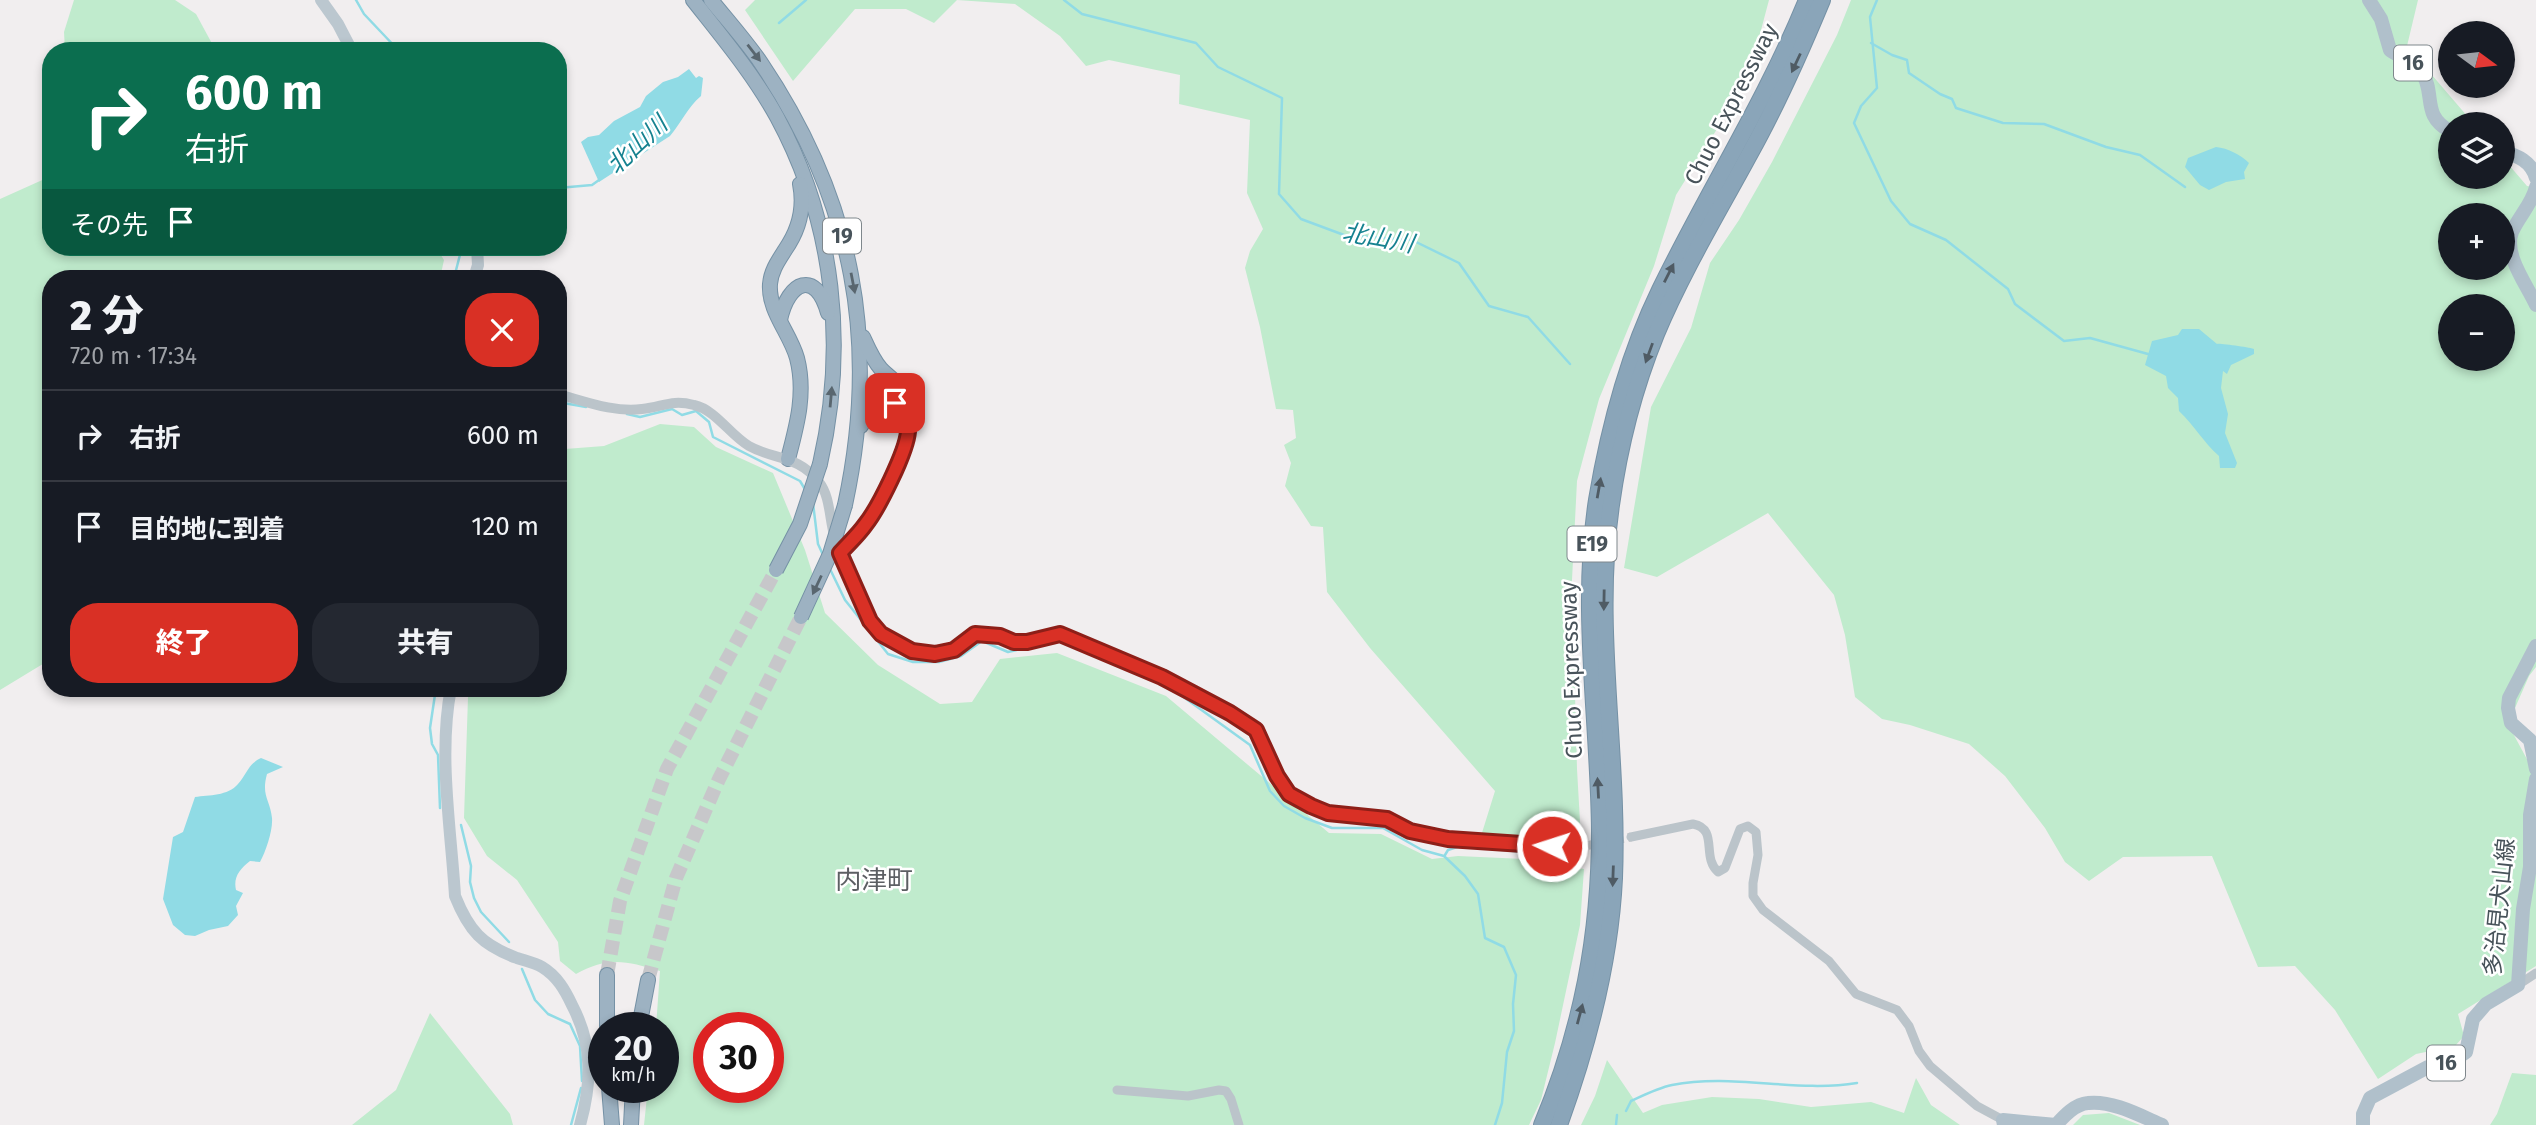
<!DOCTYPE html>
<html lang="ja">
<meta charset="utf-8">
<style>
:root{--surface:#171b24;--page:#242831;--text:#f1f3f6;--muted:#9ea1a6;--line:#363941;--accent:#d93025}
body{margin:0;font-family:"Fira Sans","Noto Sans JP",sans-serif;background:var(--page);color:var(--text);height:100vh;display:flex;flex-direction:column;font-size:26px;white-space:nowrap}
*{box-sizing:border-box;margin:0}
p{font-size:23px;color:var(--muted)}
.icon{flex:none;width:38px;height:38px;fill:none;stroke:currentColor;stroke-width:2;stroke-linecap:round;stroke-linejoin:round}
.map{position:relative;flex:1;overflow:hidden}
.sheet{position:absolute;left:42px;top:270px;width:525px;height:427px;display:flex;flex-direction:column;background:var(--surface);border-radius:28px;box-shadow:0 4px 10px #0003}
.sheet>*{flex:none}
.hud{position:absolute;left:42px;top:42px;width:525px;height:214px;border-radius:28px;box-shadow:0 4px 10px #0003;background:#0b6e4f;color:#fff;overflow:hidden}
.needle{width:46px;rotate:105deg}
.controls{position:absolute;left:2438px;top:21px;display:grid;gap:14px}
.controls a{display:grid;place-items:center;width:77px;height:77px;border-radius:50%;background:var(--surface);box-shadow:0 4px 10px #0003;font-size:35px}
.speed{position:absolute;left:588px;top:1012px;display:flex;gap:14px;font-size:35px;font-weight:700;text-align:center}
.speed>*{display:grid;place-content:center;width:91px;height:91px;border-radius:50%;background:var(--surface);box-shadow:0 4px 10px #0003;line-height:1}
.speed small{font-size:18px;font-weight:400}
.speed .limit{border:10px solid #d22;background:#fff;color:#111}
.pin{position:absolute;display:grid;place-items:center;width:60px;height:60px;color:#fff;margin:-30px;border-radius:14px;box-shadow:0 4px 10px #0006}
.me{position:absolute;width:77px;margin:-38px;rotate:274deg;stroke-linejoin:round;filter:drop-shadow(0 0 5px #0008)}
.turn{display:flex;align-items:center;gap:24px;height:147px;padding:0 28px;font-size:32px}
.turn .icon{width:91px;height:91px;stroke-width:2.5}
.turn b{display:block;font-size:49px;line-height:60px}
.then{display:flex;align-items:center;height:66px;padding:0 28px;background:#0003;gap:14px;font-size:26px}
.round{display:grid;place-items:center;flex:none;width:74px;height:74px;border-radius:28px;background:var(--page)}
.overview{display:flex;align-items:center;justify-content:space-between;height:119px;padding:0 28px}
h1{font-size:42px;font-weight:800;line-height:52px}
.action{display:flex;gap:14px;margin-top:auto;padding:14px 28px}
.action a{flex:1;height:80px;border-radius:28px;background:var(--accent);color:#fff;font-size:28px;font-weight:800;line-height:80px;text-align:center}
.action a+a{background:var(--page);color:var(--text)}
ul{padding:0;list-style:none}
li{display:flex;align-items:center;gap:21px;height:91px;padding:0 28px;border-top:2px solid var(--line)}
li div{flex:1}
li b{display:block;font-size:26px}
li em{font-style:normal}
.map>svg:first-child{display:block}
.green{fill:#c0ebcd;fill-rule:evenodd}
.water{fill:#90dbe5}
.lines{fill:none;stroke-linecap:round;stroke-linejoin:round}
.stream{stroke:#90dbe5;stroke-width:2.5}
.minor-tunnel{stroke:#c7c7ca;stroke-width:9;stroke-dasharray:9 4.5;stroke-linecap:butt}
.trunk-tunnel{stroke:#c7c7ca;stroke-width:14;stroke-dasharray:14 7;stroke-linecap:butt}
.trunk-casing{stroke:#7591a5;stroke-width:16}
.motorway-casing{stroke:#7591a5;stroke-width:18}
.minor{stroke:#bbc4ca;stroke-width:9}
.tertiary{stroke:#bbc4ca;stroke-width:10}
.secondary{stroke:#bbc7cf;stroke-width:12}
.primary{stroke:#b0c0cb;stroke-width:14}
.trunk{stroke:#9db2c2;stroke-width:14}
.motorway{stroke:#8aa5b9;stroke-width:16}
.trunk-bridge-casing{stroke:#7591a5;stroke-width:16;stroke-linecap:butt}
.trunk-bridge{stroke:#9db2c2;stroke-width:14}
.oneway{fill:#59666f}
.oneway2{fill:#4f5b64}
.route-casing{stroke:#8d1f18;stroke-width:18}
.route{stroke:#d93025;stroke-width:12}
.labels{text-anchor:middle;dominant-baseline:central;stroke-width:5;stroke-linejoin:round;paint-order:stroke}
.shield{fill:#fff;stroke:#7f878c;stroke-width:2}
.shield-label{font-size:21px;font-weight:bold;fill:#48535a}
.street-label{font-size:23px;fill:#48535a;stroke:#fff}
.water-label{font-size:24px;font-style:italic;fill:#168290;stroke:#fff}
.quarter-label{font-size:26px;fill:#5c5f63;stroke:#fff}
</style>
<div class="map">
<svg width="2536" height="1125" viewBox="0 0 2536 1125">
<rect width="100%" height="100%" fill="#f1eeef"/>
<g class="green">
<polygon points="74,0 175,0 196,14 216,51 65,51 64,32"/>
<polygon points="755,0 1769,0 1748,79 1676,195 1654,266 1599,399 1577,481 1572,580 1577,769 1581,839 1481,836 1495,791 1370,648 1327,592 1323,527 1311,526 1285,486 1291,463 1284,445 1296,438 1293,410 1276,409 1260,327 1245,268 1250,251 1263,229 1247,193 1250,120 1179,104 1180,75 1109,60 1086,66 1060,36 1015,4 957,0 934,23 906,9 855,9 793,81 745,10"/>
<path d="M1851 0H2418L2407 46 2474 124H2450V177H2502L2503 158 2527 186 2536 187V667L2529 676 2508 724 2536 776V966L2458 1014 2464 1036 2455 1046 2416 1054 2378 1079 2335 1010 2295 966 2258 967 2212 856 2123 857 2089 881 2065 862 2045 828 2005 776 1969 744 1910 725 1882 719 1855 697 1845 635 1834 595 1768 513 1657 577 1624 568 1651 407 1691 328 1710 263 1739 220 1772 162 1837 35ZM2450 215H2502V268H2450ZM2450 306H2502V359H2450Z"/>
<polygon points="51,172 51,247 436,247 444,260 440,278 51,278 51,659 0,690 0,199 49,177"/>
<path d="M660 424 694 427 716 447 773 473 805 550 825 613 878 665 940 704 972 702 1000 659 1057 653 1166 696 1329 833 1381 834 1432 859 1458 856 1524 859 1584 869 1580 925 1555 1043 1541 1100 1529 1125H644L648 1087H663V1027H656L660 971C627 961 608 956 576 974L560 961 558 942 517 880 487 856 464 818 468 697 471 688H558V456L565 449 604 446ZM709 1027H768V1087H709Z"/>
<polygon points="430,1013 510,1114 513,1125 352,1125 396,1090"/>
<polygon points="1607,1060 1643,1113 1662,1105 1712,1097 1759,1099 1811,1107 1871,1102 1904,1113 1916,1078 1931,1105 1960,1125 1581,1125 1595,1096"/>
<polygon points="2512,1073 2536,1075 2536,1125 2490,1125 2497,1114"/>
<polygon points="2109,1113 2140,1125 2073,1125 2083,1115"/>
</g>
<g class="water">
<path d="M689 69 696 78 699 76 703 78 701 96C688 107 681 123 670 136L599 182 581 142 588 137 599 135 614 121 640 107 646 96 663 82 678 77Z"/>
<path d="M2216 147C2228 148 2241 155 2249 163L2244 172 2245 179 2226 182 2209 190 2200 185 2185 167 2188 158Z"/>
<path d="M2182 329H2199L2217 344C2220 343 2252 348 2254 349V354L2231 365 2227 374 2223 371 2221 388 2228 414 2225 433 2237 463 2235 468H2220L2219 456C2203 442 2195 426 2179 411L2178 398 2168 388 2166 376 2145 365 2152 341 2178 335Z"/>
<path d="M261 758 283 767 267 774C261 796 270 799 272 818 273 830 266 851 260 862L250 861C240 869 233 877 236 890L243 893 236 906 238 915 228 926 209 930 195 936 185 935 173 925 163 899 173 837 183 832 195 797C209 795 228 796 238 784 247 774 248 764 261 758Z"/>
</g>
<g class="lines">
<g class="stream">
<polyline points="356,0 364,14 399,51"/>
<polyline points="1064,0 1082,14 1196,43 1218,67 1282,98 1279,194 1301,219 1344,235 1412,240 1459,263 1489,306 1528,317 1570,364"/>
<polyline points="1877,0 1870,17 1877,88 1861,106 1854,123 1891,201 1910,224 1946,240 2008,289 2015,304 2064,341 2090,338 2148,354"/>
<polyline points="779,23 806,0"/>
<polyline points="1871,43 1892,55 1907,60 1909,73 1940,94 1952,99 1956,108 2003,123 2044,124 2106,147 2140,155 2185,187"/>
<polyline points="558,188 592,185 599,180"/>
<polyline points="454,278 462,247"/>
<polyline points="558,402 586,407"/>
<polyline points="627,414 640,417 672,409 682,415 696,411 709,422 713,437 800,481 806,491"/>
<polyline points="813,503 818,544 824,557"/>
<polyline points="830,569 845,600 888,654 913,662 939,662 961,656 982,641 1008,652 1058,640 1171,688 1250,745 1270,791 1284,806 1305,818 1332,828 1383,828 1422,850 1444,856 1465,876 1478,894 1485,938 1504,947 1516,975 1513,1004 1514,1031 1507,1052 1502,1103 1495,1125"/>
<polyline points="436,688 430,728 432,744 438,755 440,808"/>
<polyline points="461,825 471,866 470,882 474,898 481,912 509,942"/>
<polyline points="1445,855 1448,850 1460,846 1564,856"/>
<polyline points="522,969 535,1000 548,1014 570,1024 580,1046 582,1081"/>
<path d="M1626 1111 1631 1101C1644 1095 1658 1088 1672 1085 1733 1073 1796 1093 1857 1083"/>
<polyline points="571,1125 581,1088"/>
<polyline points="1616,1125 1617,1115"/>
</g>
<polyline class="minor-tunnel" points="1575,848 1631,837"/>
<g class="trunk-tunnel">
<polyline points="607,975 620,901 667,769 776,570"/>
<polyline points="648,980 676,878 719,779 801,617"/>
</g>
<defs>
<g id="trunk">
<path d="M693 0C723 38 754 75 777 117 835 224 847 347 820 464"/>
<path d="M711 0C728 21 746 41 761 63 854 201 880 343 845 505"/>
<path d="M780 320C788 281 816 269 828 313"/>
<path d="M861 426C869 409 881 394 900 407L907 427"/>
<path d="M788 459C797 425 806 393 797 358 790 333 768 311 770 284 771 271 778 261 785 250 799 230 805 209 800 184"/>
<path d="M840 553C848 544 858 535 865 525 882 503 919 428 910 401 906 386 891 380 881 369 873 360 868 348 863 337"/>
<polyline points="607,1027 607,975"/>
<polyline points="639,1027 648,980"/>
<polyline points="609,1087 612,1125"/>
<polyline points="631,1125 633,1087"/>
</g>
<g id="motorway">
<path d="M1542 1125C1582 1029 1600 935 1600 831 1599 721 1580 609 1597 500 1609 428 1628 356 1660 290 1707 193 1766 101 1807 0"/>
<path d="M1559 1125C1588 1045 1610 963 1614 878 1619 753 1593 629 1611 505 1619 447 1634 388 1656 334 1682 272 1717 214 1749 155 1777 105 1800 53 1822 0"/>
</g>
</defs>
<use href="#trunk" class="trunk-casing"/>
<use href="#motorway" class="motorway-casing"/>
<g class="minor">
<path d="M840 553C856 593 871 646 921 652 932 654 942 654 953 650 960 647 968 639 975 634L1000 636 1014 642H1027L1060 634 1162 677 1230 713 1256 730 1277 776 1289 794 1311 806 1328 813 1387 819 1410 831 1448 839 1575 848"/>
<path d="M1631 837 1693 824C1719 829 1701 857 1718 872L1725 868 1740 829 1748 826 1756 832 1758 855 1753 883V896L1763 910 1829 961 1856 994 1897 1010 1909 1026 1919 1051 1930 1066 1977 1106 2003 1120"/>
<polyline points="2518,985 2536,973"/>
<polyline points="1117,1090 1188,1096 1219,1090 1226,1091 1231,1099 1239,1125"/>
</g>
<path class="tertiary" d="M558 394C584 401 615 413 642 409 663 407 671 399 694 405 716 410 730 435 749 446 774 460 798 455 819 482 831 497 829 521 835 538"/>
<g class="secondary">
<polyline points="321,0 338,24 352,51"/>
<polyline points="474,278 478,265 477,247"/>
<path d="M451 688C438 754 451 829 455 896 469 931 482 945 517 958 526 961 535 963 542 967 557 976 565 990 572 1005 593 1045 592 1082 580 1125"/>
</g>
<g class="primary">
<path d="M2369 0 2381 19 2390 50C2401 58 2414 60 2422 72 2436 95 2421 115 2450 131"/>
<path d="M2502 151C2518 156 2531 161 2536 178"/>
<path d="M2536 187C2532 204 2519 216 2512 232 2503 254 2527 285 2536 305"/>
<polyline points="2536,646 2509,698 2508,708 2511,723 2530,740 2536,769"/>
<path d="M2004 1125 2003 1120 2056 1125C2064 1116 2075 1104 2088 1103 2112 1100 2141 1116 2162 1125"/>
<polyline points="2363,1125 2363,1114 2370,1098 2428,1067 2453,1061 2466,1052 2473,1019 2486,1004 2518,985 2523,909 2530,867 2530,815 2536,779"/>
</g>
<use href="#trunk" class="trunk"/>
<use href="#motorway" class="motorway"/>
<defs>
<g id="trunk-bridge">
<polyline points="776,570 800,524 820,464"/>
<polyline points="801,617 830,554 845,505"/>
</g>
</defs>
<use href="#trunk-bridge" class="trunk-bridge-casing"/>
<use href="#trunk-bridge" class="trunk-bridge"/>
</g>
<defs><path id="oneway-solid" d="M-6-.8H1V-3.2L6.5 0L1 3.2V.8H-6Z" transform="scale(1.75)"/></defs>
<g class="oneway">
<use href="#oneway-solid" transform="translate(754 53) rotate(52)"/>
<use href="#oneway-solid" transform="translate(853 283) rotate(79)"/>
<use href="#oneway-solid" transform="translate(831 397) rotate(-85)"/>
<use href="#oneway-solid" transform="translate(817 585) rotate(115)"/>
</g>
<g class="oneway2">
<use href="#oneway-solid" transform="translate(1796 63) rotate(115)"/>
<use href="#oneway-solid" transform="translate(1669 273) rotate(-63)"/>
<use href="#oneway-solid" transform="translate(1649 353) rotate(110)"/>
<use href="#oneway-solid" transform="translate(1599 488) rotate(-80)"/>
<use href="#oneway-solid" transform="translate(1604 600) rotate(91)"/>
<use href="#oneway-solid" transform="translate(1598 788) rotate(-93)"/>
<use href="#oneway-solid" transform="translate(1613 876) rotate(92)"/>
<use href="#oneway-solid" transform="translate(1580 1014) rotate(-75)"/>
</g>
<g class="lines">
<defs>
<path id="route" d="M895 403C903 409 908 421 908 431 907 451 878 509 865 525 858 535 848 544 840 553L870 621 881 634 912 651 935 654 954 650 975 634 1000 636 1014 642H1027L1060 634 1162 677 1230 713 1256 730 1277 776 1289 794 1311 806 1328 813 1387 819 1410 831 1448 839 1552 846"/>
</defs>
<use href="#route" class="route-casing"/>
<use href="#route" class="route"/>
</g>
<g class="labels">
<g class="shield">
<rect x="2394" y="45.5" width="38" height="35" rx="5"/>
<rect x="823" y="218.5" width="38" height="35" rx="5"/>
<rect x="1567.5" y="526.5" width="49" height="35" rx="5"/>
<rect x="2427" y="1045.5" width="38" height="35" rx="5"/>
</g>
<g class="shield-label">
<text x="2413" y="63">16</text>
<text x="842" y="236">19</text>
<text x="1592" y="544">E19</text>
<text x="2446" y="1063">16</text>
</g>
<g class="street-label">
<text transform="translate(1731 104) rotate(-63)">Chuo Expressway</text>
<text transform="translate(1571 670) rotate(-92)">Chuo Expressway</text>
<text transform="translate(2499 907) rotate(-84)">多治見犬山線</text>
</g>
<g class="water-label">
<text transform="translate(637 145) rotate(-43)">北山川</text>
<text transform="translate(1378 238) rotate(10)">北山川</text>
</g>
<g class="quarter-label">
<text x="874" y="880">内津町</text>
</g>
</g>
</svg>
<div class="controls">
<a><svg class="needle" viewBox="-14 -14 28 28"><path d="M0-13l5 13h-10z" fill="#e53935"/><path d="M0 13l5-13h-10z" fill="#9ea1a6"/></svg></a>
<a><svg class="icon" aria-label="layers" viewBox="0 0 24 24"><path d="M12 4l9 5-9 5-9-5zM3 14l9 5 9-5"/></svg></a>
<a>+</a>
<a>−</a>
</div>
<div class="speed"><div>20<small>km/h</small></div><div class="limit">30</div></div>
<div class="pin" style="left:895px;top:403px;background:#d93025"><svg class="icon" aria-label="arrive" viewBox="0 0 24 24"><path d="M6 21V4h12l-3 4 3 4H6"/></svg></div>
<svg class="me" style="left:1552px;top:846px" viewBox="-20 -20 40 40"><circle r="17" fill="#d93025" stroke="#fff" stroke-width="3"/><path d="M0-11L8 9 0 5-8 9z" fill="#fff"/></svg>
<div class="hud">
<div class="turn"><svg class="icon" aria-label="right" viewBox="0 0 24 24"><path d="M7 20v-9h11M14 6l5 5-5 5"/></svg><div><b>600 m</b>右折</div></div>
<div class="then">その先<svg class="icon" aria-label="arrive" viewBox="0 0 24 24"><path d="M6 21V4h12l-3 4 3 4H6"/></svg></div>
</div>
<section class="sheet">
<div class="overview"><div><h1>2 分</h1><p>720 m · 17:34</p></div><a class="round" style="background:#d93025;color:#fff"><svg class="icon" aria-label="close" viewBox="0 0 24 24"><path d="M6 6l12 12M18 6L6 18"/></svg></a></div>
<ul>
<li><svg class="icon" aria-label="right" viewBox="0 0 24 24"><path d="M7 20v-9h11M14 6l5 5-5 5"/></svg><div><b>右折</b></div><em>600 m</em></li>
<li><svg class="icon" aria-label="arrive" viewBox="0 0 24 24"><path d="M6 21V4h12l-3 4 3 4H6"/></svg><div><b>目的地に到着</b></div><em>120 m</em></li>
</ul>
<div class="action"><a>終了</a><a>共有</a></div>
</section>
</div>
